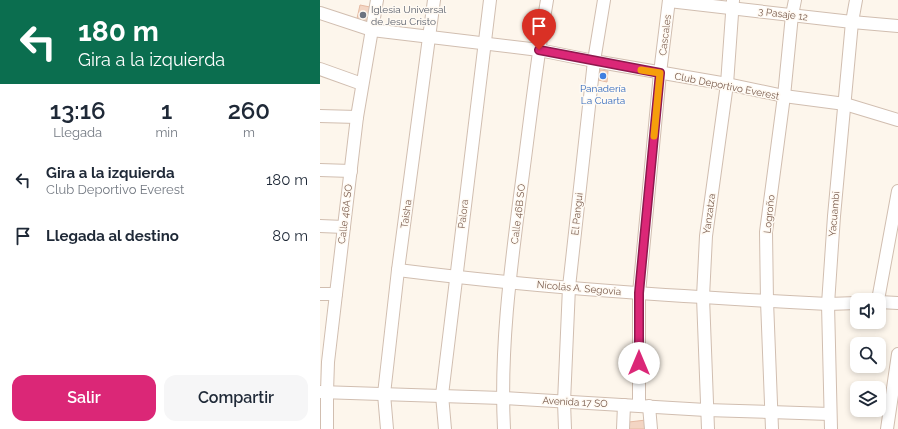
<!DOCTYPE html>
<html lang="es">
<meta charset="utf-8">
<style>
:root{--surface:#fff;--page:#f6f6f7;--text:#1f2937;--muted:#747a83;--accent:#db2777}
body{margin:0;font-family:Raleway,sans-serif;background:var(--page);color:var(--text);height:100vh;display:flex;flex-direction:column;font-size:15px;white-space:nowrap}
*{box-sizing:border-box;margin:0}
p{font-size:13px;color:var(--muted)}
.icon{flex:none;width:22px;height:22px;fill:none;stroke:currentColor;stroke-width:2;stroke-linecap:round;stroke-linejoin:round}
.map{position:relative;flex:1;overflow:hidden}
.sheet{display:flex;flex-direction:column;background:var(--surface);width:320px}
.sheet>*{flex:none}
.guide{background:#0b6e4f;color:#fff;overflow:hidden}
.controls{position:absolute;left:530px;top:293px;display:grid;gap:8px}
.controls a{display:grid;place-items:center;width:36px;height:36px;border-radius:8px;background:var(--surface);box-shadow:0 2px 6px #0003;font-size:20px}
.pin{position:absolute;display:grid;place-items:center;width:34px;height:34px;color:#fff;margin:-41px -17px;border-radius:50% 50% 50% 0;rotate:-45deg;box-shadow:0 0 4px #0007}
.pin .icon{rotate:45deg}
.me{position:absolute;width:44px;margin:-22px;rotate:0deg;stroke-linejoin:round;filter:drop-shadow(0 0 3px #0008)}
.turn{display:flex;align-items:center;gap:14px;height:84px;padding:0 12px;font-size:18px}
.turn .icon{width:52px;height:52px;stroke-width:2.5}
.turn b{display:block;font-size:28px;line-height:34px}
.eta{display:flex;justify-content:space-evenly;align-items:center;height:68px;text-align:center}
.eta b{font-size:24px;font-weight:600;line-height:28px}
.primary-button{display:flex;gap:8px;margin-top:auto;padding:8px 12px}
.primary-button a{flex:1;height:46px;border-radius:12px;background:var(--accent);color:#fff;font-size:16px;font-weight:600;line-height:46px;text-align:center}
.primary-button a+a{background:var(--page);color:var(--text)}
ul{padding:0;list-style:none}
li{display:flex;align-items:center;gap:12px;height:56px;padding:0 12px}
li div{flex:1}
li b{display:block;font-size:15px}
li em{font-style:normal}
main{display:flex;flex:1;min-height:0}
.map>svg:first-child{display:block}
.building{fill:#f3d5c3;stroke:#e6bba3}
.lines{fill:none;stroke-linecap:round;stroke-linejoin:round}
.minor-casing{stroke:#d1beb0;stroke-width:14}
.minor{stroke:#fff;stroke-width:12}
.route-casing{stroke:#8e194d;stroke-width:10}
.route{stroke:#db2777;stroke-width:7}
.slow{stroke:#f59e0b;stroke-width:7}
.worship-dot{fill:#6b7280;stroke:#fffaf3;stroke-width:1.5}
.shop-dot{fill:#3f7fe0;stroke:#fffaf3;stroke-width:1.5}
.labels{text-anchor:middle;dominant-baseline:central;stroke-width:3;stroke-linejoin:round;paint-order:stroke}
.worship-label{font-size:10px;fill:#5b616d;stroke:#fffaf3;text-anchor:start}
.street-label{font-size:10px;fill:#7a5c4d;stroke:#fffaf3}
.shop-label{font-size:10px;fill:#366cbe;stroke:#fffaf3}
</style>
<main>
<section class="sheet">
<div class="guide">
<div class="turn"><svg class="icon" aria-label="left" viewBox="0 0 24 24"><path d="M17 20v-9H6M10 6l-5 5 5 5"/></svg><div><b>180 m</b>Gira a la izquierda</div></div>
</div>
<div class="eta">
<div><b>13:16</b><p>Llegada</p></div>
<div><b>1</b><p>min</p></div>
<div><b>260</b><p>m</p></div>
</div>
<ul>
<li><svg class="icon" aria-label="left" viewBox="0 0 24 24"><path d="M17 20v-9H6M10 6l-5 5 5 5"/></svg><div><b>Gira a la izquierda</b><p>Club Deportivo Everest</p></div><em>180 m</em></li>
<li><svg class="icon" aria-label="arrive" viewBox="0 0 24 24"><path d="M6 21V4h12l-3 4 3 4H6"/></svg><div><b>Llegada al destino</b></div><em>80 m</em></li>
</ul>
<div class="primary-button"><a>Salir</a><a>Compartir</a></div>
</section>
<div class="map">
<svg width="578" height="429" viewBox="0 0 578 429">
<rect width="100%" height="100%" fill="#fdf6ec"/>
<g class="building">
<polygon points="40,5 50,7 46,26 36,23"/>
<polygon points="280,70 288,71 287,82 278,80"/>
<polygon points="326,420 327,429 309,429 309,422"/>
</g>
<g class="lines">
<defs>
<g id="minor">
<polyline points="349,1 532,22 578,26"/>
<polyline points="0,13 52,30 219,50 274,61 407,84 464,96 525,104 578,120"/>
<polyline points="0,69 42,84"/>
<polyline points="0,116 37,117"/>
<polyline points="0,170 31,171"/>
<polyline points="0,226 24,227"/>
<path d="M78 270C221 288 365 297 508 304L537 303"/>
<polyline points="0,294 16,294"/>
<polyline points="558,300 578,191"/>
<polyline points="559,302 578,303"/>
<polyline points="0,392 182,398 386,410 510,414"/>
<polyline points="319,405 319,293 340,73 349,0"/>
<polyline points="329,406 331,429"/>
<polyline points="7,429 7,392 8,362 16,294 37,117 57,0"/>
<polyline points="67,429 64,394 78,270 114,0"/>
<polyline points="125,429 122,395 170,0"/>
<path d="M184 429C180 351 190 273 200 196 209 130 216 65 227 0"/>
<polyline points="245,429 244,402 249,287 274,61 284,0"/>
<polyline points="303,429 304,405"/>
<polyline points="388,429 383,297 386,236 407,84 413,0"/>
<polyline points="452,429 447,301 446,232 464,96 472,15 475,0"/>
<polyline points="511,429 508,304 514,216 532,22 536,0"/>
<polyline points="567,429 578,354"/>
</g>
</defs>
<use href="#minor" class="minor-casing"/>
<use href="#minor" class="minor"/>
</g>
<g class="lines">
<defs>
<polyline id="route" points="219,50 340,73 319,293 319,363"/>
</defs>
<use href="#route" class="route-casing"/>
<use href="#route" class="route"/>
<polyline class="slow" points="321,70 340,73 334,136"/>
</g>
<circle class="worship-dot" cx="43" cy="15" r="4"/>
<circle class="shop-dot" cx="283" cy="76" r="4"/>
<g class="labels">
<g class="worship-label">
<text x="51" y="9">Iglesia Universal<tspan x="51" dy="12">de Jesu Cristo</tspan></text>
</g>
<g class="street-label">
<text transform="translate(463 14) rotate(7)">3 Pasaje 12</text>
<text transform="translate(345 35) rotate(-83)">Cascales</text>
<text transform="translate(407 86) rotate(11)">Club Deportivo Everest</text>
<text transform="translate(25 214) rotate(-83)">Calle 46A SO</text>
<text transform="translate(86 214) rotate(-82)">Taisha</text>
<text transform="translate(143 214) rotate(-83)">Palora</text>
<text transform="translate(198 214) rotate(-83)">Calle 46B SO</text>
<text transform="translate(257 214) rotate(-84)">El Pangui</text>
<text transform="translate(389 214) rotate(-82)">Yanzatza</text>
<text transform="translate(449 214) rotate(-84)">Logroño</text>
<text transform="translate(514 214) rotate(-85)">Yacuambi</text>
<text transform="translate(259 288) rotate(5)">Nicolás A. Segovia</text>
<text transform="translate(255 402) rotate(3)">Avenida 17 SO</text>
</g>
<g class="shop-label">
<text x="283" y="88">Panadería<tspan x="283" dy="12">La Cuarta</tspan></text>
</g>
</g>
</svg>
<div class="controls">
<a><svg class="icon" aria-label="sound" viewBox="0 0 24 24"><path d="M4 9h4l5-4v14l-5-4H4zM17 9q2 3 0 6"/></svg></a>
<a><svg class="icon" aria-label="search" viewBox="0 0 24 24"><circle cx="10" cy="10" r="6"/><path d="M15 15l6 6"/></svg></a>
<a><svg class="icon" aria-label="layers" viewBox="0 0 24 24"><path d="M12 4l9 5-9 5-9-5zM3 14l9 5 9-5"/></svg></a>
</div>
<div class="pin" style="left:219px;top:50px;background:#d93025"><svg class="icon" aria-label="arrive" viewBox="0 0 24 24"><path d="M6 21V4h12l-3 4 3 4H6"/></svg></div>
<svg class="me" style="left:319px;top:363px" viewBox="-20 -20 40 40"><circle r="19" fill="#fff"/><path d="M0-13L10 11 0 6-10 11z" fill="#db2777"/></svg>
</div>
</main>
